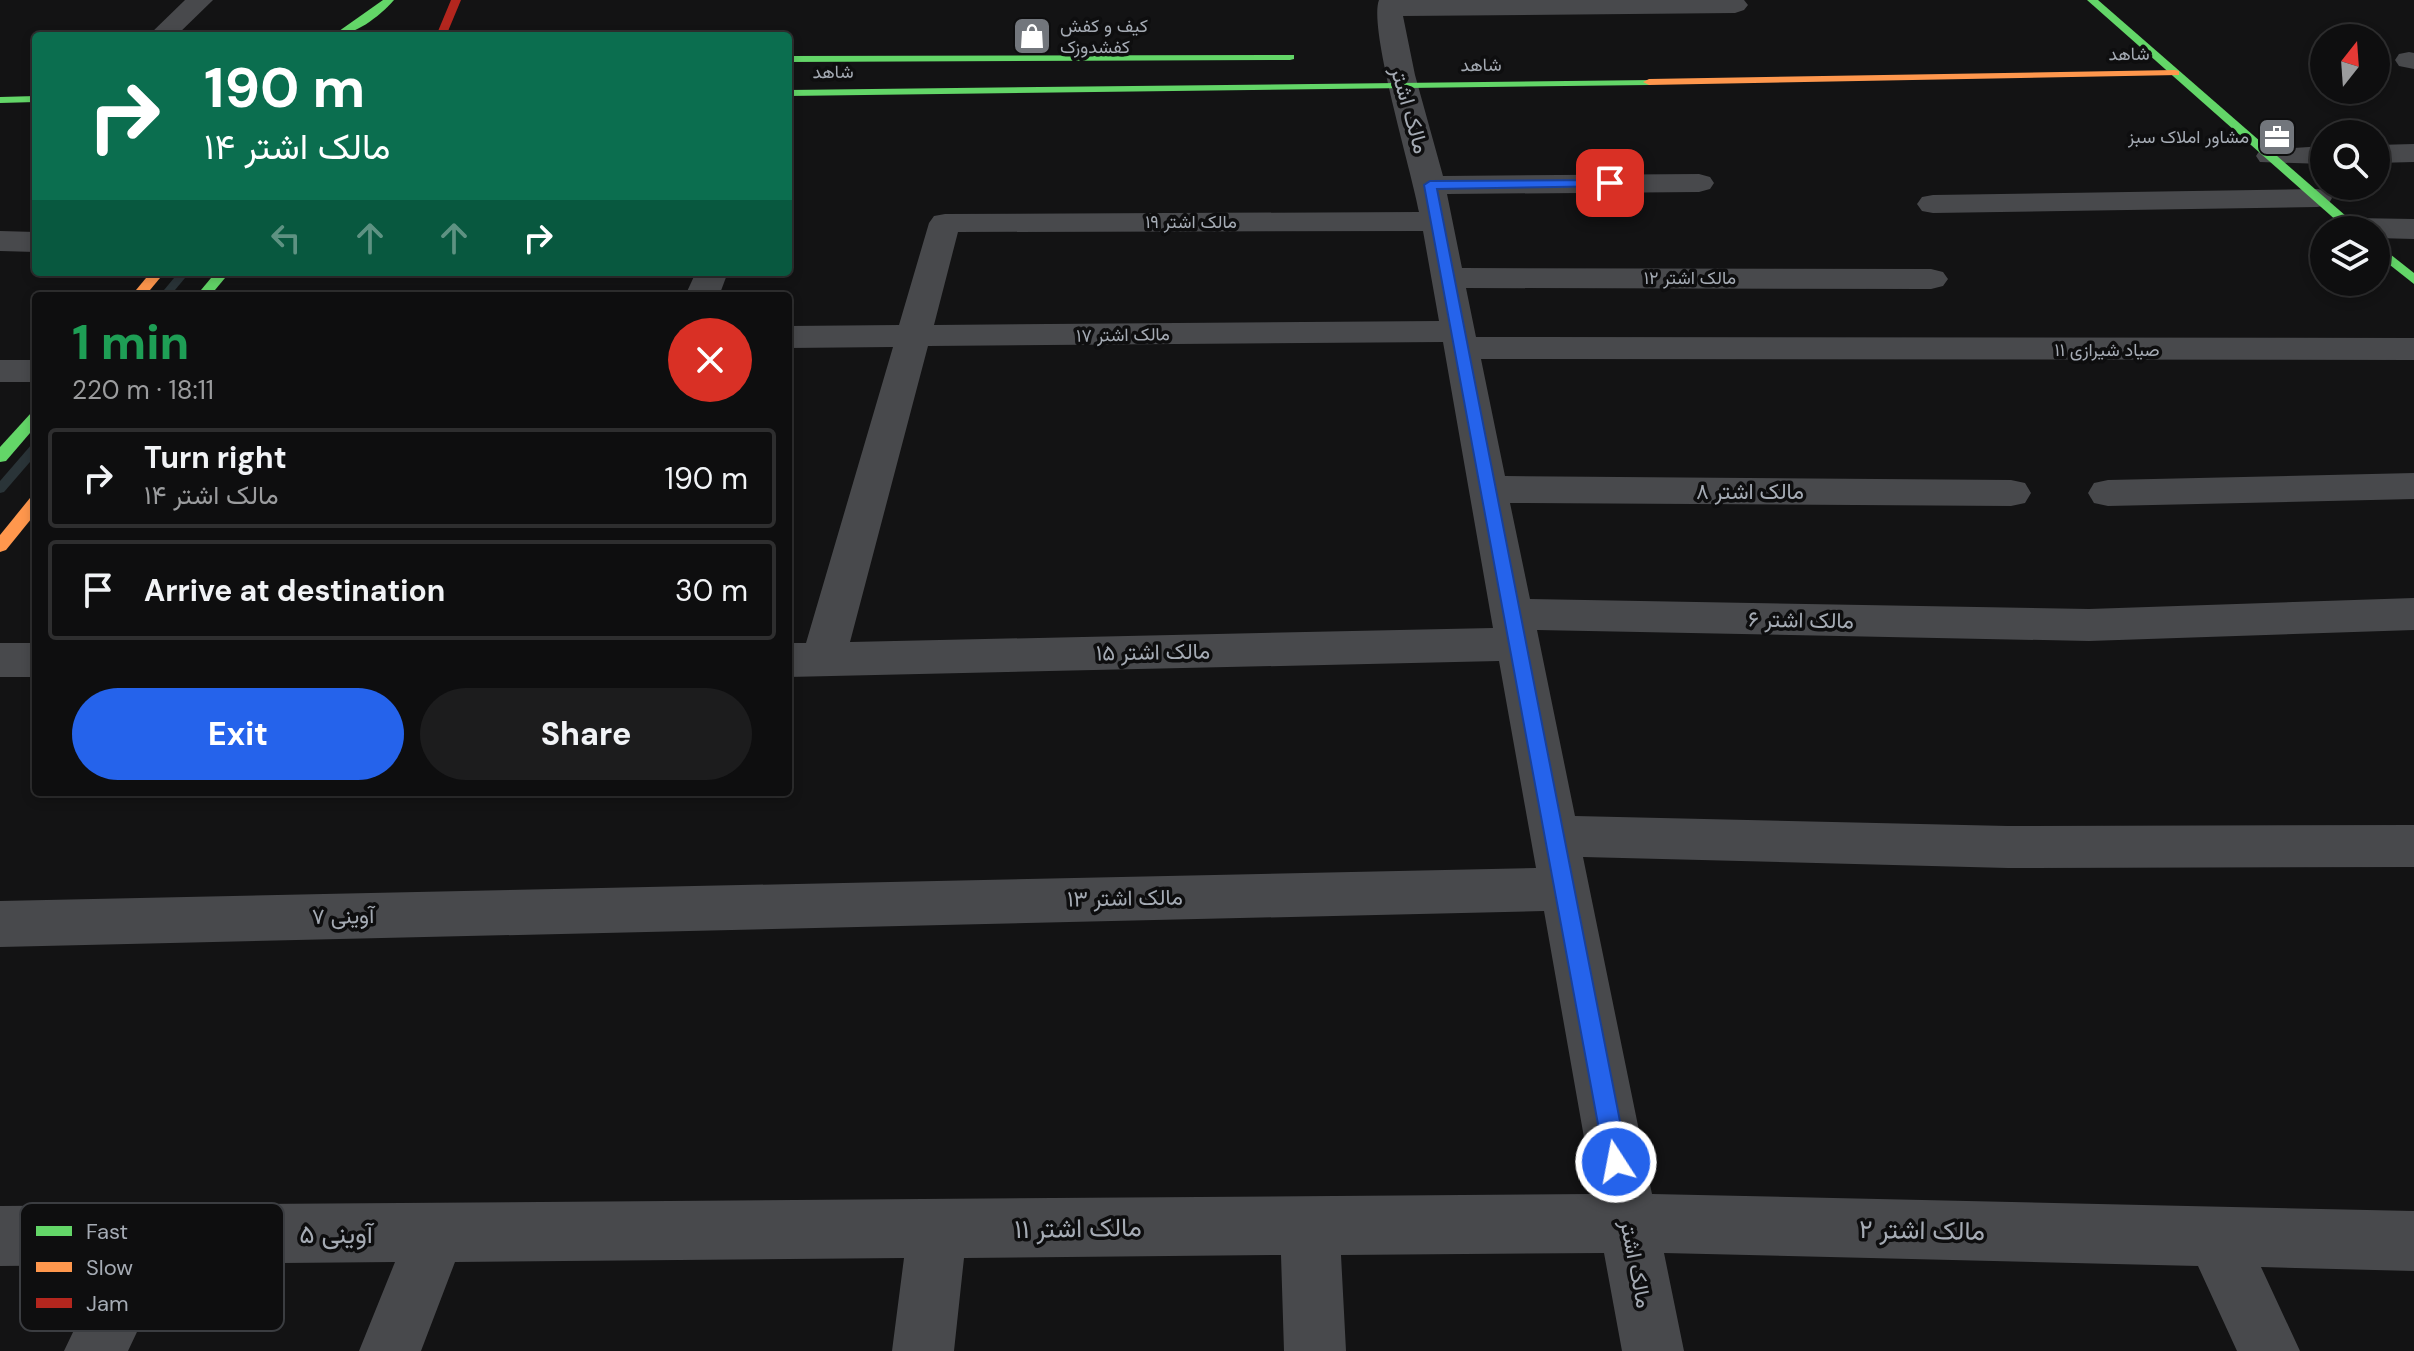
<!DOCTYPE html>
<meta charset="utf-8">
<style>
:root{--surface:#0e0e0f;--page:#1c1c1d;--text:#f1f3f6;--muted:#9b9c9e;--line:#2e2e2f;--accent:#2563eb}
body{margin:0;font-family:"DM Sans",Vazirmatn,sans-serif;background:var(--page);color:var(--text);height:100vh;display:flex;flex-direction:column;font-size:30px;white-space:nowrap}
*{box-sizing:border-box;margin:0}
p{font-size:26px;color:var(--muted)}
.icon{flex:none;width:44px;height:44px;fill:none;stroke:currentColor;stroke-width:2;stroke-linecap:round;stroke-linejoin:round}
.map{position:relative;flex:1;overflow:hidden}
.sheet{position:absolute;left:32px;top:292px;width:760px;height:504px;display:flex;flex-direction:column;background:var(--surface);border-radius:8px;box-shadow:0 4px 12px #0003,0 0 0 2px var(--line)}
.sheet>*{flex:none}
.guide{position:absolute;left:32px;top:32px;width:760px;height:244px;border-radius:8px;box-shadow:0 4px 12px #0003,0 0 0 2px var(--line);background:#0b6e4f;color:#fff;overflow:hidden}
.needle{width:52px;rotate:17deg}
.buttons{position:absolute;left:2310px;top:24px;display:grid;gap:16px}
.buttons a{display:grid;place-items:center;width:80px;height:80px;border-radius:50%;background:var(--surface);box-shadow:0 4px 12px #0003,0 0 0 2px var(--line);font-size:40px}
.pin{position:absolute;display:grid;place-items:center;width:68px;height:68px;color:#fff;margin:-34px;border-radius:16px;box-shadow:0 4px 12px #0006}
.me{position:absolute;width:88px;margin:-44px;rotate:349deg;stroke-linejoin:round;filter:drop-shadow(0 0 6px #0008)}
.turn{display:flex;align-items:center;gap:28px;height:168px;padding:0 40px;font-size:36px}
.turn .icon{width:104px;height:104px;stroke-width:2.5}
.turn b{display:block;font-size:56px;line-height:68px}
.lanes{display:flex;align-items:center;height:76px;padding:0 40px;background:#0003;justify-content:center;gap:40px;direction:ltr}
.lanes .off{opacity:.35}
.round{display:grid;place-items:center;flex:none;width:84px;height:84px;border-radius:42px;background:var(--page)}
.overview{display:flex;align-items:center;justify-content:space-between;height:136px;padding:0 40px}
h1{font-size:48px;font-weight:800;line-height:60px;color:#1e9e55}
.button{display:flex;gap:16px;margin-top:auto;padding:16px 40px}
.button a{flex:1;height:92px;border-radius:48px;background:var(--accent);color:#fff;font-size:32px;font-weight:800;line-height:92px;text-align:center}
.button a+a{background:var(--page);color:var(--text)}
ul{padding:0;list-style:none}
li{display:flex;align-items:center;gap:24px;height:100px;margin:0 16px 12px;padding:0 24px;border:4px solid var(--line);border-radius:8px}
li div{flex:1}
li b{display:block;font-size:30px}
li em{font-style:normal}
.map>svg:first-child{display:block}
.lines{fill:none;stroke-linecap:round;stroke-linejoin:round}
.stream{fill:#2a3438;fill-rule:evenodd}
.street{fill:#48494c;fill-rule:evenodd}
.fast{fill:#63d668;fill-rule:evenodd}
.slow{fill:#ff974d;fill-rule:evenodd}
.jam{fill:#b3261e;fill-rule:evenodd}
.route{fill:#2563eb;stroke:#184099;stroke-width:2}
.labels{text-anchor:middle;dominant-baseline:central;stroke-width:7;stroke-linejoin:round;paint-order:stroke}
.far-poi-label{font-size:18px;fill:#a5abb4;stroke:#0e0e0f;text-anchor:start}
.far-street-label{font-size:18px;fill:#a5abb4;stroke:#0e0e0f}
.street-label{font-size:22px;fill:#a5abb4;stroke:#0e0e0f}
.near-street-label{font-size:26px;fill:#a5abb4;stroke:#0e0e0f}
.key{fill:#0e0e0f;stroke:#3b3d41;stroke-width:2}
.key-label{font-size:22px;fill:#a5abb4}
</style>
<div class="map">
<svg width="2414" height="1351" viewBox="0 0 2414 1351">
<rect width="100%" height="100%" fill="#131314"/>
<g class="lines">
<g class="stream">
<polygon points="179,272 190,272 170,296 159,296"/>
<polygon points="36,443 36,455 4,492 0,493 0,481 32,444"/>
</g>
<g class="street">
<polygon points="185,0 213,0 176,36 148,36"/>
<path d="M1379 0H1744L1748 5 1744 10 1735 13 1403 16 1415 75 1443 176 1699 174 1710 177 1714 183 1710 189 1699 192 1447 194 1462 268 1931 269 1943 272 1948 279 1943 286 1931 289 1466 288 1476 337 2414 338V360L1481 359 1505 476 2011 480 2025 483 2031 493 2025 503 2011 506 1510 503 1530 599 2089 609 2414 598V630L2089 641 1537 630 1575 816 2008 826 2414 825V867L2008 868 1583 857 1652 1194 2414 1211V1271L2261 1267 2300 1351H2237L2198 1266 1664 1253 1684 1351H1622L1604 1253 1341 1255 1346 1351H1284L1281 1255 964 1258 954 1351H892L904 1258 455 1262 421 1351H359L395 1262 169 1264 128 1351H64L105 1265 0 1266V1206L1594 1194 1544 911 0 947V901L1536 868 1499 661 788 677V643H806L893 347 788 348V326L899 325 929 223 934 216 945 214 1419 212C1412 172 1368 28 1379 0ZM1423 231 1439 321 934 325 958 232ZM1443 342 1493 628 850 642 928 346Z"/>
<polygon points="2409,52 2414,53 2414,69 2399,66 2395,60 2399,54"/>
<polygon points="2414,144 2414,162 2376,163 2376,145"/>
<polygon points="2324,146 2324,164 2260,162 2256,156 2260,150"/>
<polygon points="2317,189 2328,191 2332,198 2328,205 2317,207 1933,213 1922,211 1917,204 1922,197 1933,195"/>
<polygon points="2353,218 2414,219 2414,239 2376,238 2376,230 2338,230 2342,221"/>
<polygon points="0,231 36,232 36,252 0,251"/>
<polygon points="696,272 728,272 719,296 685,296"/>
<rect x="0" y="360" width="36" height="22"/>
<polygon points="2414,473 2414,499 2108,506 2094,503 2088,493 2094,483 2108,480"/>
<rect x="0" y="643" width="36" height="34"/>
</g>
<g class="fast">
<path d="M383 0H394C379 17 354 36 332 36Z"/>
<polygon points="2087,0 2098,0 2362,230 2347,230"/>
<polygon points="1294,55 1294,59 1290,60 788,62 788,56"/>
<polygon points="1653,80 1655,82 1649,85 788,96 788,90"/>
<polygon points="36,96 36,102 0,103 0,97"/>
<polygon points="2376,243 2414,273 2414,284 2376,254"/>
<polygon points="216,272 230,272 210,296 196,296"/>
<polygon points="36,411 36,426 6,461 0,462 0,447 31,413"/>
</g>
<g class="slow">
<polygon points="2175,70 2179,71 2179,75 1649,85 1643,82 1649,79"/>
<polygon points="151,272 165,272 145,296 131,296"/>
<polygon points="36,496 36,513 6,550 0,552 0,535 30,498"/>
</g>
<polygon class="jam" points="451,0 461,0 446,36 436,36"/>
</g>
<polygon class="route" points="1610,180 1616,183 1614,186 1437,189 1628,1162 1625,1170 1616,1174 1608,1170 1605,1162 1424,185 1430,181"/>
<defs>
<symbol id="shop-square" viewBox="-11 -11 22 22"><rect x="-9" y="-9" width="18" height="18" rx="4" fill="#72767c" stroke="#0e0e0f"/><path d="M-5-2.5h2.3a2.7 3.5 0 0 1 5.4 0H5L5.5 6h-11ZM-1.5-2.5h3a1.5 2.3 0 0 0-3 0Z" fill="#fff"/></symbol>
<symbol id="office-square" viewBox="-11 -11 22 22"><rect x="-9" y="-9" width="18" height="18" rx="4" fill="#72767c" stroke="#0e0e0f"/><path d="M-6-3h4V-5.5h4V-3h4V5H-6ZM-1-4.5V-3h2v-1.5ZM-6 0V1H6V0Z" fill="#fff"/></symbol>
</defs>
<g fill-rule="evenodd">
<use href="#shop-square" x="1010" y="14" width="44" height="44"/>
<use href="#office-square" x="2255" y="115" width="44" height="44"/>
</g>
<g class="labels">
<g class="far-poi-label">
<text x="1060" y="26">کیف و کفش<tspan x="1060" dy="21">کفشدوزک</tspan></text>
<text x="2249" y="137" text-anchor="end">مشاور املاک سبز</text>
</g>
<g class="far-street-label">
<text transform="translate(2129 54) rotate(-1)">شاهد</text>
<text transform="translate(1481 65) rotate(-1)">شاهد</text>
<text transform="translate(833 72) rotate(-1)">شاهد</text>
<text x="1191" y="222">مالک اشتر ۱۹</text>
<text x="1690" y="278">مالک اشتر ۱۲</text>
<text transform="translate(1123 335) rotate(-1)">مالک اشتر ۱۷</text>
<text x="2107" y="350">صیاد شیرازی ۱۱</text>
</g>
<g class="street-label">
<text transform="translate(1410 110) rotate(74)">مالک اشتر</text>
<text x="1750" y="491">مالک اشتر ۸</text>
<text transform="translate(1801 620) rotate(1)">مالک اشتر ۶</text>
<text transform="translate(1153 652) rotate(-1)">مالک اشتر ۱۵</text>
<text transform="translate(1125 898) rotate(-1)">مالک اشتر ۱۳</text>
<text transform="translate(343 916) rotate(-1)">۷ آوینی</text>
<text transform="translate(1636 1264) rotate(79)">مالک اشتر</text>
</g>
<g class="near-street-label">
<text transform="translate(1078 1228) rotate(-1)">مالک اشتر ۱۱</text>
<text transform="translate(1922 1230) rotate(1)">مالک اشتر ۲</text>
<text x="336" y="1234">۵ آوینی</text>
</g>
</g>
<rect x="20" y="1203" width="264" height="128" rx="12" class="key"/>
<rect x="36" y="1226" width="36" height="10" fill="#63d668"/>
<rect x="36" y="1262" width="36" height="10" fill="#ff974d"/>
<rect x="36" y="1298" width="36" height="10" fill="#b3261e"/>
<g class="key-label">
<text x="86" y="1239">Fast</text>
<text x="86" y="1275">Slow</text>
<text x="86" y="1311">Jam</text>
</g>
</svg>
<div class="buttons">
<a><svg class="needle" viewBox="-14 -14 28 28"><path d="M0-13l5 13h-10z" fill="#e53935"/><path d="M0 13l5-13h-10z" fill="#9b9c9e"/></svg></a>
<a><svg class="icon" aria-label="search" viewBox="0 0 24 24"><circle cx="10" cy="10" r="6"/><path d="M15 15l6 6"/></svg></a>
<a><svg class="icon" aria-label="layers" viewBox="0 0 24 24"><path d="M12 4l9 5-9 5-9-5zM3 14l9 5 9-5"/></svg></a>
</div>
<div class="pin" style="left:1610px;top:183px;background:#d93025"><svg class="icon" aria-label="arrive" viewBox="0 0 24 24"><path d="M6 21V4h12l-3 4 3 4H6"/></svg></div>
<svg class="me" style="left:1616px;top:1162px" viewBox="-20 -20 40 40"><circle r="17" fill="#2563eb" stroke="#fff" stroke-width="3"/><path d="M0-11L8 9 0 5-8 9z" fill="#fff"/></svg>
<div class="guide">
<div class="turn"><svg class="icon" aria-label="right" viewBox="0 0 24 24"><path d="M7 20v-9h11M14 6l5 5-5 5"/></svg><div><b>190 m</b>مالک اشتر ۱۴</div></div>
<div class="lanes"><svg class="icon off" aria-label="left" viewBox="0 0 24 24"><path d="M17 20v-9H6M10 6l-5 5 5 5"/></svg><svg class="icon off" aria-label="ahead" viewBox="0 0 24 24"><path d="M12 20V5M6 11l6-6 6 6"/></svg><svg class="icon off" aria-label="ahead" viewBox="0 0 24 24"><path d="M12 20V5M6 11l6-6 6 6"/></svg><svg class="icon" aria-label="right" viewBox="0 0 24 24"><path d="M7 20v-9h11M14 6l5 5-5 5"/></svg></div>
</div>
<section class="sheet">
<div class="overview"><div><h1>1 min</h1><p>220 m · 18:11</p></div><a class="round" style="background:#d93025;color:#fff"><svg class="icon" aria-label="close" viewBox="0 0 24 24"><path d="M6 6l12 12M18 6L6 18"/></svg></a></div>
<ul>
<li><svg class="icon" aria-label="right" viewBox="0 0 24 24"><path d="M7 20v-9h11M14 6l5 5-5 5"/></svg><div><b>Turn right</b><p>مالک اشتر ۱۴</p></div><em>190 m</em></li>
<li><svg class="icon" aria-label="arrive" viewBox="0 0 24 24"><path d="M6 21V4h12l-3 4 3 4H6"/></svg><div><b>Arrive at destination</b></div><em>30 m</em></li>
</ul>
<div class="button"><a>Exit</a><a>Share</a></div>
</section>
</div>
